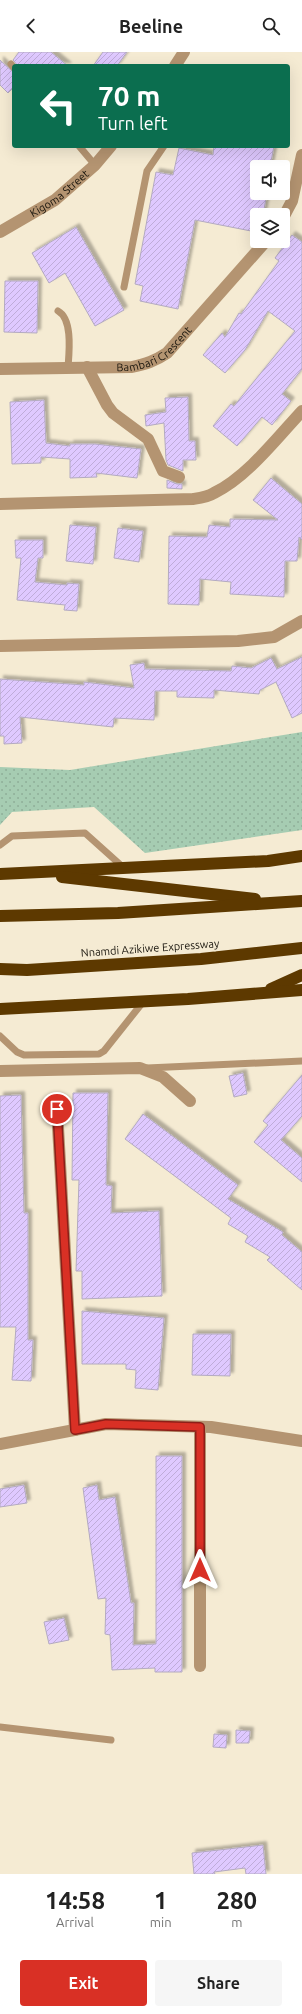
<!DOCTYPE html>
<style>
:root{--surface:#fff;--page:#f6f6f6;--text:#222;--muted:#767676;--accent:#d93025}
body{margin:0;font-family:Ubuntu,sans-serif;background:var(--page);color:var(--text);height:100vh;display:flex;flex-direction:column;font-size:15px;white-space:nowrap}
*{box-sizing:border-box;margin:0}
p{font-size:13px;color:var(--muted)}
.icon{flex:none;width:22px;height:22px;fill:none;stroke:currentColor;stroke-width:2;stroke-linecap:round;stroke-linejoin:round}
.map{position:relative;height:1822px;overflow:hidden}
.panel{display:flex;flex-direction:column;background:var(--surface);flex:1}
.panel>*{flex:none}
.guide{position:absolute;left:12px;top:12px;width:278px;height:84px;border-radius:4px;box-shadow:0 4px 16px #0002;background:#0b6e4f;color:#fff;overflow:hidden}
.buttons{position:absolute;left:250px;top:108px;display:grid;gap:8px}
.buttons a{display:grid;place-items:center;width:40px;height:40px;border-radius:4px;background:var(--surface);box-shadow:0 4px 16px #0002;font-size:20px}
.pin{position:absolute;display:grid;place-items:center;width:34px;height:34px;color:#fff;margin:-17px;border:2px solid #fff;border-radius:50%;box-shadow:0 1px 4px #0007}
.me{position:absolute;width:44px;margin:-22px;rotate:0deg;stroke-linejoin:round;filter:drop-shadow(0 0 3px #0008)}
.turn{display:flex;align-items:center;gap:14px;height:84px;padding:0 20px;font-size:18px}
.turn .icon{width:52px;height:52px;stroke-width:2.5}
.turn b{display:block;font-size:28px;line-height:34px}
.eta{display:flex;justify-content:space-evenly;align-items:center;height:68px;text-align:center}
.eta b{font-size:24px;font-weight:600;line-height:28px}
.primary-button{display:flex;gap:8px;margin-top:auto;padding:8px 20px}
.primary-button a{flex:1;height:46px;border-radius:4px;background:var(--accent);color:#fff;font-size:16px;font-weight:600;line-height:46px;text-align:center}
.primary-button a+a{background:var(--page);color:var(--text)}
header{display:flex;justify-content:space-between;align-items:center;height:52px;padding:0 20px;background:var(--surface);font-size:18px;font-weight:600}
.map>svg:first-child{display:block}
.grass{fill:url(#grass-dots)}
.building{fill:url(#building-hatch);stroke:#b3aac0;filter:url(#shadow)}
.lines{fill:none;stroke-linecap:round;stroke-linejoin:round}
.lane{stroke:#b49471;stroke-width:7}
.street{stroke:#b49471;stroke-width:12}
.highway{stroke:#5d3900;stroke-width:12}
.route-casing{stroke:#8d1f18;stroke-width:10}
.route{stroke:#d93025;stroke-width:7}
.labels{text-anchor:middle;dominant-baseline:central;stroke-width:3.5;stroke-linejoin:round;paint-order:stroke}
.street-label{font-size:11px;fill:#18140c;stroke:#f5ebd3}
</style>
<header><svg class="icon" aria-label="back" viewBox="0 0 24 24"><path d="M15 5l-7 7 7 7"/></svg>Beeline<svg class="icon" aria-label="search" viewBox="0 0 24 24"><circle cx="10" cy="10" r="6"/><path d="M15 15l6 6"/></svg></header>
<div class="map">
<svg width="302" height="1822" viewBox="0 0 302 1822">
<defs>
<pattern id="grass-dots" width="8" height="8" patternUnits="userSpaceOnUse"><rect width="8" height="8" fill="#a6ccb2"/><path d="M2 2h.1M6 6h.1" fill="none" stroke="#8eae98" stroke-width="1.8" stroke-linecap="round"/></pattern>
<pattern id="building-hatch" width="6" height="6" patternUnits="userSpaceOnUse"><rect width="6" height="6" fill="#dfc9ff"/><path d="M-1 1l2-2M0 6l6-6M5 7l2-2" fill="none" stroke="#bfacd9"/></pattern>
<filter id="shadow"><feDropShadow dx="3.5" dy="-3.5" stdDeviation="1" flood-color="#0004"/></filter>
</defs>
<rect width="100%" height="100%" fill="#f5ebd3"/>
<polygon class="grass" points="302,680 302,778 145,801 94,755 12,760 0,773 0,715 70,718"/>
<g class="building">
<polygon points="19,0 51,0 68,14 18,14 13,8"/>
<polygon points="103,0 127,0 117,14 93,14"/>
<polygon points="0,8 14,21 14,35 8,41 0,33"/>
<polygon points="214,94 274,94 270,115 257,115 257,141 267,141 263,163 254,163 251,179 195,168 178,257 140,249 143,234 135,232 156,120 173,123 179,96 213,103"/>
<polygon points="76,175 124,258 95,274 65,221 49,231 32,201"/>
<polygon points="292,183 302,190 302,317 282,342 291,349 272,373 262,365 237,394 213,374 231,352 234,354 295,279 268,259 245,298 225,321 203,303 222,281 225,285 239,261 241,262 279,209 275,206"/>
<polygon points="5,229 38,229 37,281 4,280"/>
<polygon points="188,345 189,389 195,389 196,408 183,408 183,419 168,413 166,408 164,371 146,374 145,363 166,360 165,346"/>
<polygon points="44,348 46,391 70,394 70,392 95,392 141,397 137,426 96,421 97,425 70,426 70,407 41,405 41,411 12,412 10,350"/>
<polygon points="271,426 302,452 302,488 299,485 297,509 285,509 284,545 230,542 231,530 200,527 199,553 168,552 169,484 207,485 209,473 230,475 230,467 278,468 253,448"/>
<polygon points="167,428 177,432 182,432 182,437 167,436"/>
<polygon points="70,473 96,475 93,512 66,509"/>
<polygon points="118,476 143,479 139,510 114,506"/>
<polygon points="15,488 43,488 43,506 38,506 35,530 67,533 67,531 79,532 77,559 64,558 65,553 17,548 21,506 16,506"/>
<polygon points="302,605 302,661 292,666 276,630 260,638 259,642 214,638 214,646 177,645 177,639 155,639 154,668 114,666 113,675 20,665 22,691 4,692 4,684 0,684 0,627 84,633 84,630 134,636 130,613 144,611 145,617 231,619 232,614 251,616 271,606 277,617"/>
<polygon points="243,1021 247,1042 234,1045 229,1024"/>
<polygon points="302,1023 302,1064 281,1088 302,1106 302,1130 254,1090 268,1073 263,1069"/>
<polygon points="73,1041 108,1041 106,1133 112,1134 111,1161 159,1159 162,1244 82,1247 82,1219 76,1219 79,1128 72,1128"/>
<polygon points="21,1043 24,1161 28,1161 28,1288 33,1288 31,1329 12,1328 16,1275 0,1275 0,1044"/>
<polygon points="143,1062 238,1133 228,1147 283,1180 282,1183 302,1200 302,1238 267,1208 270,1205 245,1190 248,1184 228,1172 231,1166 125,1087"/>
<polygon points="82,1259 164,1266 158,1338 135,1336 136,1318 126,1317 126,1312 82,1312"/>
<polygon points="193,1282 231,1282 230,1324 192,1323"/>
<polygon points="156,1404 182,1404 182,1620 155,1620 155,1616 112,1618 110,1583 105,1582 106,1546 98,1547 83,1436 97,1433 99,1448 115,1445 131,1551 134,1551 133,1593 156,1592"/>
<polygon points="24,1433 27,1451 0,1455 0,1437"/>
<polygon points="64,1566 69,1588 49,1592 44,1570"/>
<polygon points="236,1678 250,1679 249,1691 236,1691"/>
<polygon points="214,1682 227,1683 226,1696 213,1695"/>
<polygon points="263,1793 266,1822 246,1822 245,1816 214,1820 215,1822 194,1822 192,1801"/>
</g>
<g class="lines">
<g class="lane">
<polyline points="11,12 14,16"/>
<polyline points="79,94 95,113"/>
<polyline points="124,235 147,119 164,94"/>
<path d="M58 259C73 267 69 301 68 316"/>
<polyline points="0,793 12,784 85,781 124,816"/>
<polyline points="0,984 17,1000 24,1003 99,1002 104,999 143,950"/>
<polyline points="147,1016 302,1009"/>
<polyline points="0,1675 111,1688"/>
</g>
<g class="street">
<polyline points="175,14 184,0"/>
<polyline points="283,166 292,149 302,103"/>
<path id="s1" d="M0 180 55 148 95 113 111 94"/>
<polyline points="87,315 107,353 113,361 148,387 163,419 179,425"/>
<path id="s2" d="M0 317 132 315C146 312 155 309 167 301L266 189"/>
<path d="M0 452 193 447C200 446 208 445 214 441 247 425 277 386 302 359"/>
<polyline points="0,594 238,589 274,585 302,569"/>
<polyline points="0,1019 140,1016 163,1025 190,1049"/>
<polyline points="57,1057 75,1378"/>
<polyline points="200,1375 200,1614"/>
<polyline points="0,1392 106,1372 211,1375 302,1389"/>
</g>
<g class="highway">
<polyline points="0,822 268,809 302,804"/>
<polyline points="62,825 255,847"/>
<polyline points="0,864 118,861 302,849"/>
<polyline points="0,917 27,918 201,907 302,896"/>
<polyline points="271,937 302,923"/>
<polyline points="0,957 188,947 302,938"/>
</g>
</g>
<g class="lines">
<defs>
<polyline id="route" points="57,1057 75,1378 106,1372 200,1375 200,1518"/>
</defs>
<use href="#route" class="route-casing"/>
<use href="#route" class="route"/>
</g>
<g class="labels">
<g class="street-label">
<text stroke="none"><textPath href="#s1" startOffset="71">Kigoma Street</textPath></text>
<text stroke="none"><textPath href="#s2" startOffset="160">Bambari Crescent</textPath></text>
<text transform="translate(150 896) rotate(-4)">Nnamdi Azikiwe Expressway</text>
</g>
</g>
</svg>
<div class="buttons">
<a><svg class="icon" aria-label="sound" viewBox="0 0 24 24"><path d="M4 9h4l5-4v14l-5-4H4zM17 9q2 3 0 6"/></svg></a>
<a><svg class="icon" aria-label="layers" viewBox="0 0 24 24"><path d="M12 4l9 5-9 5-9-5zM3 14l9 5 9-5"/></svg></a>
</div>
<div class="pin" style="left:57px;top:1057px;background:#d93025"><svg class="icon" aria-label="arrive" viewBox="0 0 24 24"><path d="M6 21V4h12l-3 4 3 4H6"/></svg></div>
<svg class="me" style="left:200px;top:1518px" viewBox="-20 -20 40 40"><path d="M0-17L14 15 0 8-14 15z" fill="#d93025" stroke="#fff" stroke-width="4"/></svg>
<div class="guide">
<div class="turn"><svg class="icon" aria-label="left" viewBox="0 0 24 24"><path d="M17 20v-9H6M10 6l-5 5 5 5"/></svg><div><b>70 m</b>Turn left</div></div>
</div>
</div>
<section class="panel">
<div class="eta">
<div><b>14:58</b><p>Arrival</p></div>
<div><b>1</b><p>min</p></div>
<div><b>280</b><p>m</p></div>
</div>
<div class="primary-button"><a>Exit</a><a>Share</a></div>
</section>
